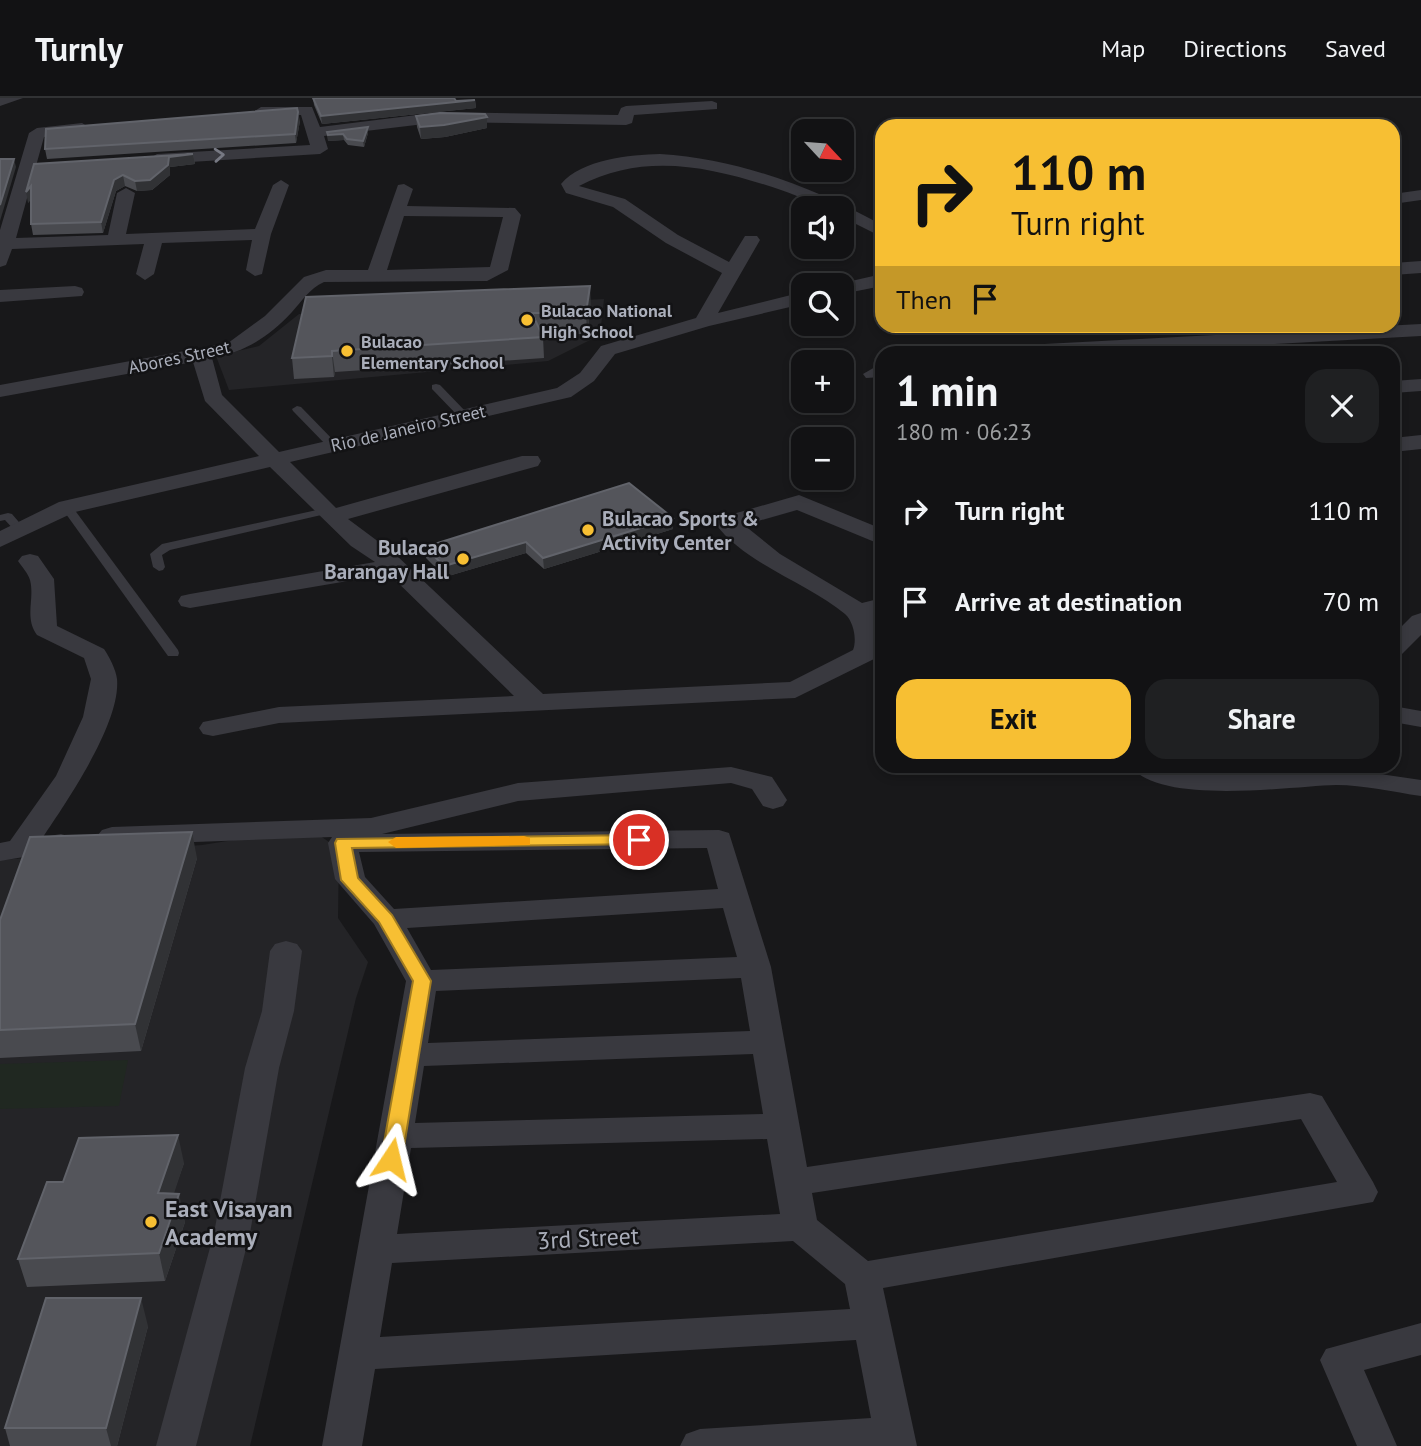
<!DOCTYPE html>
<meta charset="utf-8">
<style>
:root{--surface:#121214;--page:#1f2022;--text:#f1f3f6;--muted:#9c9ea0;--line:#313234;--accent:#f7bf33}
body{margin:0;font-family:"PT Sans",sans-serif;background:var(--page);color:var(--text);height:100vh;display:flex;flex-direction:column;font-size:26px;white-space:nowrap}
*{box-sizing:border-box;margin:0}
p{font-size:23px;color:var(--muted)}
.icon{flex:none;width:38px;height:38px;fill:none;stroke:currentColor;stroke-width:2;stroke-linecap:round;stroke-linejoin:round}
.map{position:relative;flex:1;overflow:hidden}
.sheet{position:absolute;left:875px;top:248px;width:525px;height:427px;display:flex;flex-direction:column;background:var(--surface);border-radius:21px;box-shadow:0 4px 10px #0003,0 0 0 2px var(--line)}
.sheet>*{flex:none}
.banner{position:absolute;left:875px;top:21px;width:525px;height:214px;border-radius:21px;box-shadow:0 4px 10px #0003,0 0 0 2px var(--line);background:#f7bf33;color:#111;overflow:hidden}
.needle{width:46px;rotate:116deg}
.fabs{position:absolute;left:791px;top:21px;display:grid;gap:14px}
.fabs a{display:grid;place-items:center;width:63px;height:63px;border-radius:14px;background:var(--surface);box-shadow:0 4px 10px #0003,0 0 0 2px var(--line);font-size:35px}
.pin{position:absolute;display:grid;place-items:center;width:60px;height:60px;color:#fff;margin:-30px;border:4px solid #fff;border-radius:50%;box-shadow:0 2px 7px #0007}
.me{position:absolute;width:77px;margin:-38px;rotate:10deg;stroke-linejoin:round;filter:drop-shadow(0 0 5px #0008)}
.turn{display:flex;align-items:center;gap:24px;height:147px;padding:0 21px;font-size:32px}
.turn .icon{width:91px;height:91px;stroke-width:2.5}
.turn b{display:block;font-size:49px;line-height:60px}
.then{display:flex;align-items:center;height:66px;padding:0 21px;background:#0003;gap:14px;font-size:26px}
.round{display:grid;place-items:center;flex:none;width:74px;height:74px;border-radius:21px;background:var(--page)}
.head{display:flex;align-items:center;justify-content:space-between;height:119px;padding:0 21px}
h1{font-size:42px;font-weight:800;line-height:52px}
.cta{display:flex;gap:14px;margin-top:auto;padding:14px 21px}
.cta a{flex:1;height:80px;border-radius:21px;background:var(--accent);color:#111;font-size:28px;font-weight:800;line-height:80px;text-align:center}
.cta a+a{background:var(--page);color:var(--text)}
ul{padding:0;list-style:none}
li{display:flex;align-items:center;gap:21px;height:91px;padding:0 21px}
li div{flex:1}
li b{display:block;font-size:26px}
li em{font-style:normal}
header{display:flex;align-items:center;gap:42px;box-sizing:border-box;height:98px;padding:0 35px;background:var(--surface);border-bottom:2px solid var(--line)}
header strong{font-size:33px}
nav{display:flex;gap:38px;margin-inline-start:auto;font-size:24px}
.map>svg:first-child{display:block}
.built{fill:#242427}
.green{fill:#202821}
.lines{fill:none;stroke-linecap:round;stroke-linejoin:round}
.lane{fill:#39393f;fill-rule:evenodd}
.street{fill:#39393f;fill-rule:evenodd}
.wall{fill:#494a4f}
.shaded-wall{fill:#313235}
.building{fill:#54555b;stroke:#61636a;stroke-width:2}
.oneway{stroke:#777983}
.route{fill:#f7bf33;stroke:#a17c21;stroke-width:2}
.slow{fill:#f59e0b}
.poi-dot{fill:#f7bf33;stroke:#131315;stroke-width:2.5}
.labels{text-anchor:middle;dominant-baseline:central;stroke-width:5;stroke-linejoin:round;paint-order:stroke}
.far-poi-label{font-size:18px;font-weight:bold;fill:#aaaeba;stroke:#131315;text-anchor:start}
.far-street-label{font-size:18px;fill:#aaaeba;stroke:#131315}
.poi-label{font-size:21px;font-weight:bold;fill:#aaaeba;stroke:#131315;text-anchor:start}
.near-poi-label{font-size:24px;font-weight:bold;fill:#aaaeba;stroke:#131315;text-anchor:start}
.near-street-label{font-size:24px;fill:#aaaeba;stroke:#131315}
</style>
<header>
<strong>Turnly</strong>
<nav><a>Map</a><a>Directions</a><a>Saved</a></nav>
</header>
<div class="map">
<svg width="1421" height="1348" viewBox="0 0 1421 1348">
<rect width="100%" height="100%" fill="#18181a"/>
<g class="built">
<polygon points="604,201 600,237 548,263 229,292 216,258 259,248 299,216"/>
<polygon points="309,730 339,751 338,820 368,864 356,900 250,1348 0,1348 0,762 202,747"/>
</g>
<polygon class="green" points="128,962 119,1008 0,1011 0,966"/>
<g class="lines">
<g class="lane">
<polygon points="436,286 440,287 467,315 467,319 459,319 432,291 432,287"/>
<polygon points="297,308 301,309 337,346 337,350 329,350 293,313 292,311"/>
<polygon points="67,406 71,407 178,552 179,555 178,558 168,558 61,409"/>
<polygon points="326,410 332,413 330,415 170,452 162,457 165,469 163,472 159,473 153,469 150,456 162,446"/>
<polygon points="8,415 12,416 24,430 24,434 16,434 5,422 0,423 0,417"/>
</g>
<g class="street">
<polygon points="0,0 23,0 0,8"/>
<polygon points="712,3 717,5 717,11 634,17 632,25 626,27 441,24 324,38 328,51 320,56 157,66 149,61 157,56 310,47 301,17 255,17 253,14 261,9 312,9 320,29 441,14 618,17 621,10 626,8"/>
<polygon points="82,25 90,30 88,33 44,39 16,140 108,137 117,95 126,90 135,95 126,136 255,131 273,87 281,82 289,87 271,136 262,176 255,178 246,172 252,142 162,145 154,176 145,182 136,176 144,146 12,151 6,167 0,169 0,132 29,35 37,30"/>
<path d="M660 56C739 61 813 89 882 127V139L842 119V110C820 110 802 99 781 92 713 69 645 53 579 88L625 101 678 137 729 164 745 138H757L760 142 718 215 803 194V206L709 228 615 256 594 283 571 299 290 364 336 410 522 358H538L541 363 538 368 348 421 395 456 543 596 790 584 853 552C857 542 854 524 845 516 810 486 743 465 715 425L719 420 799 397 882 431V447L797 412 744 427 780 456 862 505 882 500V515L873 518 882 543 874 561 795 600 279 625 213 638 203 636 199 630 203 624 279 609 514 598 389 476 190 510 181 508 178 503 181 498 190 496 375 464 351 448 270 369 75 414 0 449V433L59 404 259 358 205 303 193 264 0 299V287L228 245 265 218 304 179 326 172H368L398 87 404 86 413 91 407 108 515 110 521 117 508 172 487 183 324 184C309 191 302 203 292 214 269 239 245 254 212 260L222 297 279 354 557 290 580 275 601 248 696 220 722 175 666 145 613 109 566 95 561 86C582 61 630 57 660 56ZM404 118 503 119 490 169 387 172Z"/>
<polygon points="1421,92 1421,102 1393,106 1393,96"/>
<polygon points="1421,163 1421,175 1393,177 1393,165"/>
<polygon points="882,176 882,188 842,196 842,187 834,187"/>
<polygon points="75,188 82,190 84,194 82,198 0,204 0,192"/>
<polygon points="1421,226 1421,238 1090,256 957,256 967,250"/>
<polygon points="882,265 882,279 866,280 863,276"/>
<polygon points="1421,281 1421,293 1393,295 1393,283"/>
<polygon points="1421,337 1421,351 1393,354 1393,340"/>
<path d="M30 456 38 458 54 481 57 528 104 551C109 558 116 572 117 581 121 625 67 703 43 739L61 736 71 739 76 745 71 751 0 763V745L10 743 56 678 83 619 91 581 84 560 37 537C24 519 35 501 30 482 28 475 22 469 18 463L22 458Z"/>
<polygon points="1421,515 1421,537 1402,556 1393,559 1393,537 1412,518"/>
<polygon points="1393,608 1421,613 1421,629 1393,624"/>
<path d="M1131 668H1171L1215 677 1346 671 1421 682V698C1393 694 1364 687 1336 687 1293 688 1159 708 1131 668Z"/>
<path d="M731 669 772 679 787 702 783 708 773 711 763 708 752 691 731 685 518 703 382 736 719 732 729 735 771 869 807 1069 1310 995 1322 998 1373 1084 1378 1094 1373 1104 883 1190 917 1348H680L686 1336 700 1331 871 1320 856 1242 375 1271 362 1348H322L406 883 374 826 335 781 328 745 332 739 112 747 102 744 97 738 102 732 112 729 371 720 518 685ZM707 750 718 791 394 811 365 779 359 754ZM723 810 737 859 431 872 407 830ZM741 880 750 933 428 945 436 893ZM753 956 763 1016 415 1025 424 968ZM1301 1021 1337 1084 868 1163 817 1122 812 1095ZM767 1041 780 1116 397 1136 411 1050ZM793 1143 845 1186 850 1211 380 1239 392 1165Z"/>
<polygon points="286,843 297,846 302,853 294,913 279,970 250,1135 196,1348 156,1348 214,1135 245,970 262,913 270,853 275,846"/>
<polygon points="1421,1225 1421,1257 1364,1272 1397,1348 1357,1348 1320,1262 1326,1251"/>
</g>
</g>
<g class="wall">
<polygon points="313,0 456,3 475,2 476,10 322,26 314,7"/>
<polygon points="416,18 487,19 487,30 445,39 421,41 417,29"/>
<polygon points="300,23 296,45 47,61 45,51"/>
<polygon points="327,34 368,35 364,49 348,47 344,42 328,43"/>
<polygon points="193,56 195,66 170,69 170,77 152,92 137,93 125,88 116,93 103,135 33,137 31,126 31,101 28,105 34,66"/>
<polygon points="306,199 591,208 587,236 541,236 543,239 544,260 335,274 334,279 294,281 292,260"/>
<polygon points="673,420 673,431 544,471 526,455 445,479 426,460 425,449"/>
<polygon points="197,760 141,953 0,960 0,822"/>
<polygon points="184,1065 173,1096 185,1124 165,1183 27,1189 18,1161 63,1084"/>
<polygon points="148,1228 117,1348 10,1348 5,1330"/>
</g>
<g class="shaded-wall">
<polygon points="475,2 476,10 322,26 321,18"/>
<polygon points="298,14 300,23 296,45 295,36"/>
<polygon points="487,19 487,30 445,39 421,41 420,29"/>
<polygon points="368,29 368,35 364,49 363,43"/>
<polygon points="343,36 344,42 328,43 328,37"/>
<polygon points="193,56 195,66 170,69 170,77 152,92 137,93 135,83 169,59"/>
<polygon points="14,61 16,69 0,123 0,107"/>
<polygon points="123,77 125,88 116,93 103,135 101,124 114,82"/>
<polygon points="31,88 33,99 28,105 26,94"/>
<polygon points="590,188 591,208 587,236 586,215"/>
<polygon points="332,253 335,274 334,279 332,258"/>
<polygon points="673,420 673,431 544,471 543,460"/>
<polygon points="526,444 526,455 445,479 444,468"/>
<polygon points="192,734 197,760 141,953 135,926"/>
<polygon points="178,1037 184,1065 165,1123 158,1095"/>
<polygon points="179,1096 185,1124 165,1183 159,1155"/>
<polygon points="141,1200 148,1228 117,1348 111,1348 106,1330"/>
</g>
<g class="building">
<polygon points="313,0 454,0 456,3 475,2 321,18"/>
<polygon points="297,10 298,14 295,36 45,51 46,31"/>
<polygon points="440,15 485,16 487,19 444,27 420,29 416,18"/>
<polygon points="368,29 363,43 347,41 343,36 328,37 327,34"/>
<polygon points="193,56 169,59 168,67 150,82 135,83 123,77 114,82 101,124 31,126 31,88 26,94 34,66"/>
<polygon points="0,61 14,61 0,107"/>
<polygon points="590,188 586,215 532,215 543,239 332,253 332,258 292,260 306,199"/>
<polygon points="629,385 673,420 543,460 526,444 444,468 425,449"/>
<polygon points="192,734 135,926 0,932 0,822 30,739"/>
<polygon points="178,1037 158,1095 179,1096 159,1155 18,1161 47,1084 63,1084 79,1040"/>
<polygon points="46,1200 141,1200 106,1330 5,1330"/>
</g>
<defs><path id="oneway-chevron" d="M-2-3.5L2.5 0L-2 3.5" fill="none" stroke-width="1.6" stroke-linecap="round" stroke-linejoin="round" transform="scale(1.75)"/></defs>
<use class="oneway" href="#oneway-chevron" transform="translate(219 57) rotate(-4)"/>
<polygon class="route" points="639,737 645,739 645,746 352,750 358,780 392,817 431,883 402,1061 399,1066 384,1066 381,1061 413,883 379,824 341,782 335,745 337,741"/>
<polygon class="slow" points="524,738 530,740 530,747 396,750 388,744 396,739"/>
<g class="poi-dot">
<circle cx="527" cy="222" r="7"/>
<circle cx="347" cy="253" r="7"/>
<circle cx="588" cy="432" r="7"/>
<circle cx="463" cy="461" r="7"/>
<circle cx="151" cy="1124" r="7"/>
</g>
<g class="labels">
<g class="far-poi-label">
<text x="541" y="212">Bulacao National<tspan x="541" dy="21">High School</tspan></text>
<text x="361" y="243">Bulacao<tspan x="361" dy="21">Elementary School</tspan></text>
</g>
<g class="far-street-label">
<text transform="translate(179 259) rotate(-12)">Abores Street</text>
<text transform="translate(408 330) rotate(-13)">Rio de Janeiro Street</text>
</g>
<g class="poi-label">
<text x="602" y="420">Bulacao Sports &amp;<tspan x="602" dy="24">Activity Center</tspan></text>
<text x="449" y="449" text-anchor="end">Bulacao<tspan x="449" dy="24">Barangay Hall</tspan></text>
</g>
<g class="near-poi-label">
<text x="165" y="1110">East Visayan<tspan x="165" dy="28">Academy</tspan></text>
</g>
<g class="near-street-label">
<text transform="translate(588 1140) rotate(-3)">3rd Street</text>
</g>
</g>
</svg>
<div class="fabs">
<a><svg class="needle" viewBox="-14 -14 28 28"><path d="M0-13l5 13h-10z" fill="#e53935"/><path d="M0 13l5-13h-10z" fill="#9c9ea0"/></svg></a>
<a><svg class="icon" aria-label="sound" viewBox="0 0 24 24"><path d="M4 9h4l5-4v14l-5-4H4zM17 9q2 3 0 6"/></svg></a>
<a><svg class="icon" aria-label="search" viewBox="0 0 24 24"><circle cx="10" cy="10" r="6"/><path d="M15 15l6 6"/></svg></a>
<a>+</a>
<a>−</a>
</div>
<div class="pin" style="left:639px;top:742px;background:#d93025"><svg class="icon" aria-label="arrive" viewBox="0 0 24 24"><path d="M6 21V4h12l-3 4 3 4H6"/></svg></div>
<svg class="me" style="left:391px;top:1061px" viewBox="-20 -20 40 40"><path d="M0-17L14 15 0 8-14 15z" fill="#f7bf33" stroke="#fff" stroke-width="4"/></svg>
<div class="banner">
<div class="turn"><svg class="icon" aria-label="right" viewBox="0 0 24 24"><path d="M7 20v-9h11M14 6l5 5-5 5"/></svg><div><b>110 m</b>Turn right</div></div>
<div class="then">Then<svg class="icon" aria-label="arrive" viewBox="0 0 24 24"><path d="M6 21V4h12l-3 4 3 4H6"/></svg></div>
</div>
<section class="sheet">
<div class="head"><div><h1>1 min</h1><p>180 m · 06:23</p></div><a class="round"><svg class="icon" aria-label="close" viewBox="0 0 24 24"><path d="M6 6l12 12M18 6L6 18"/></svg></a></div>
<ul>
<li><svg class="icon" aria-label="right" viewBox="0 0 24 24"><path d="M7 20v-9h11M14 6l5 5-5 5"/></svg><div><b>Turn right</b></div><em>110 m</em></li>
<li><svg class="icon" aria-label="arrive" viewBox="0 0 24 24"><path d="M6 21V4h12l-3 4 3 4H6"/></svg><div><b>Arrive at destination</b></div><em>70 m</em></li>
</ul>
<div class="cta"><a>Exit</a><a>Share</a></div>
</section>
</div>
